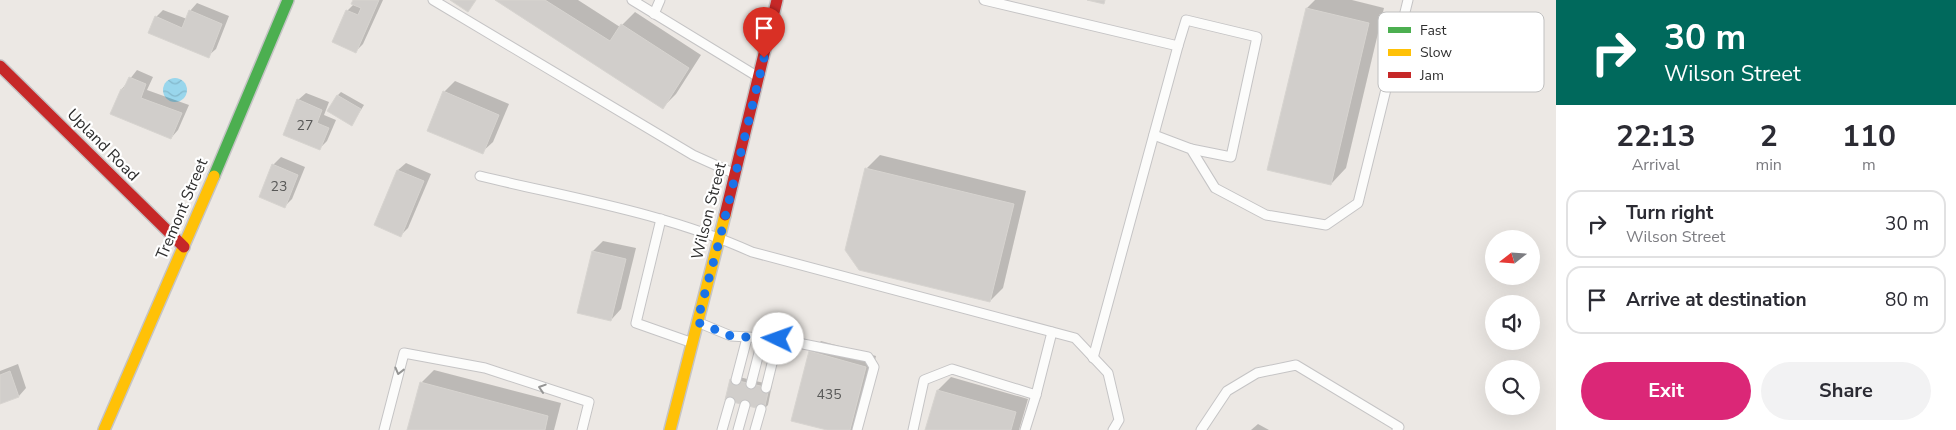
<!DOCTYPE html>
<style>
:root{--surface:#fff;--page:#f2f2f3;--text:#2b2b33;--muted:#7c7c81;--line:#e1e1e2;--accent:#db2777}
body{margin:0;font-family:"Nunito Sans",sans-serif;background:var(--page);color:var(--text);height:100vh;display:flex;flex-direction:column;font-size:19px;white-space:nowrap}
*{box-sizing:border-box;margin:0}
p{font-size:16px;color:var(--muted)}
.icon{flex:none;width:28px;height:28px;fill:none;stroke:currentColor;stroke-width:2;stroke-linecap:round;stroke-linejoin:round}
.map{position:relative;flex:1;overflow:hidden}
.details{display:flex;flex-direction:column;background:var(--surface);width:400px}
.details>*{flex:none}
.top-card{background:#00695c;color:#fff;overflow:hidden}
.needle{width:32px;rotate:253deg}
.controls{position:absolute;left:1485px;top:230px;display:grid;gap:10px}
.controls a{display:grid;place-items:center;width:55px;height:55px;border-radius:50%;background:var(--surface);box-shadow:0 5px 20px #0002;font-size:25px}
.pin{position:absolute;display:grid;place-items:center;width:42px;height:42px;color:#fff;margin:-51px -21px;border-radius:50% 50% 50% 0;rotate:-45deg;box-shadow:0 0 5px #0007}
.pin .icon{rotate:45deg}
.me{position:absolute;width:55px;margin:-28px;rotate:273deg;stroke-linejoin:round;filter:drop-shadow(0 0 4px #0008)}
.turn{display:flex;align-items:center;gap:18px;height:105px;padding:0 25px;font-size:22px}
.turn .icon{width:65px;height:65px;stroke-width:2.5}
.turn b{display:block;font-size:35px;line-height:42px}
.eta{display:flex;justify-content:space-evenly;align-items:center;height:85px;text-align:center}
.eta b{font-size:30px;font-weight:700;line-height:35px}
.cta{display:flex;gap:10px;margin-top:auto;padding:10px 25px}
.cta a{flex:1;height:58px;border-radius:30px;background:var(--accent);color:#fff;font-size:20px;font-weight:700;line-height:58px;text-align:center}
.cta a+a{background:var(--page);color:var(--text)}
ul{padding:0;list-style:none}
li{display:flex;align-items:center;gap:15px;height:68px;margin:0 10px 8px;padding:0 15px;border:2px solid var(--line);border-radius:15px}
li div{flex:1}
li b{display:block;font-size:19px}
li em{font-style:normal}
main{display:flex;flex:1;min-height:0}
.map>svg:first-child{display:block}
.water{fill:url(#water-waves)}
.shadow{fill:#0003}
.building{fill:#d1cecb;stroke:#d7d4d0}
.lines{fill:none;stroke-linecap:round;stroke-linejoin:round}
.lane-casing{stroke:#c5c4c5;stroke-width:11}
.fast-casing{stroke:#c5c4c5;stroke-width:14}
.slow-casing{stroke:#c5c4c5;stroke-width:14}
.jam-casing{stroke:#c5c4c5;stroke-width:14}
.lane{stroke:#fcfcfb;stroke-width:9}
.fast{stroke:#4caf50;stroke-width:11}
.slow{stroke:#ffc107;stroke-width:11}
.jam{stroke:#c62828;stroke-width:11}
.oneway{stroke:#959594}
.route{stroke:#1a73e8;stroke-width:9;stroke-dasharray:0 16.2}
.labels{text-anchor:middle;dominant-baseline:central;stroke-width:4.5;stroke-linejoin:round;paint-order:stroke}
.number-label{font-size:14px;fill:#585857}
.street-label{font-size:16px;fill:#2e2e2e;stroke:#fff}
.key{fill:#fff;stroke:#c0c0c0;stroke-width:1}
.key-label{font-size:14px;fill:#2e2e2e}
</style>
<main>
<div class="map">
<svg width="1556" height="430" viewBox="0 0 1556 430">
<defs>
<pattern id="water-waves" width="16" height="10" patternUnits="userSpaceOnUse" patternTransform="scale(1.25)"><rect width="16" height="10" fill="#99d6ec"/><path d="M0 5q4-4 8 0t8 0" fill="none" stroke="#84b8cb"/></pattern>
</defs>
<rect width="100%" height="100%" fill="#ece8e4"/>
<circle class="water" cx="175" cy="90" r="12"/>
<g class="shadow">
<polygon points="354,0 383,0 363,44 356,51 347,11 354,4"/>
<polygon points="498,0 578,0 620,27 635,12 701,55 676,94 663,107"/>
<polygon points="1315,0 1352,0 1384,8 1346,168 1331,184 1307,8"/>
<polygon points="197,3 229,16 216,49 208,56 156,17 163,10 187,19 190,11"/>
<polygon points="137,70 153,77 147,90 189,105 178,130 171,138 112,113 122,89"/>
<polygon points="455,81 509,104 493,142 482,152 444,92"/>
<polygon points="341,92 364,105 352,124 338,95"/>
<polygon points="306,93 329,102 324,115 336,120 327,141 320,148 298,100"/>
<polygon points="880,155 1026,191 1003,288 990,301 847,250 867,168"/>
<polygon points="281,157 305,167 292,199 285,206 273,165"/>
<polygon points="406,163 431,174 408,228 401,235 376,225 398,170"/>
<polygon points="603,241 636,248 621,309 611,320 593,251"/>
<polygon points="821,341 876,356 859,423 852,430 832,430 810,352"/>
<polygon points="18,364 26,388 19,396 0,403 0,371"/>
<polygon points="434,370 561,403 554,430 408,430 421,383"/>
<polygon points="735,376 772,385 768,405 764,409 731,379"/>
<polygon points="951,377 1028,399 1019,430 927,430 938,390"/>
<polygon points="1258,424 1269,430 1251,430"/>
</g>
<g class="building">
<polygon points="353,0 379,0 356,53 332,42 346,10 358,15 361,8 351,4"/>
<polygon points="450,0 476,0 468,12"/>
<polygon points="495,0 545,0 610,41 621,24 689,68 663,109"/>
<polygon points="1087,0 1105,0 1104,4"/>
<polygon points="1306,8 1369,23 1331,185 1267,170"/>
<polygon points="189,10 222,24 209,58 148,33 155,16 182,28"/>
<polygon points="129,77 146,84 141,98 182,113 171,139 110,114 121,89 123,90"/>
<polygon points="443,91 499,115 483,154 427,131"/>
<polygon points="337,95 361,109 352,126 327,111"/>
<polygon points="297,99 322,110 317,123 329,128 320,150 283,135"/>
<polygon points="272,164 298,175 285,208 259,197"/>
<polygon points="865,168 1014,204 990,302 859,270 845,250"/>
<polygon points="397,170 424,181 401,237 374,225"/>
<polygon points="592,251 626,259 611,321 577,313"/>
<polygon points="809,351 866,367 850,430 827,430 791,421"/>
<polygon points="10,371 19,397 0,404 0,375"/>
<polygon points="730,379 769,388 764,410 725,400"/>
<polygon points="420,382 548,416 545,430 407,430"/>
<polygon points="937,390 1016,412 1011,430 925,430"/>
</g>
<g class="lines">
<defs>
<g id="lane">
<polyline points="433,0 693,155 733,173"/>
<polyline points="632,0 755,75"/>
<polyline points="984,0 1178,46 1093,358"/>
<polyline points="654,14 660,0"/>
<polyline points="1178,46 1186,20 1257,37 1231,157 1191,149"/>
<polyline points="1154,135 1191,149 1215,188 1266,215 1326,225 1358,203 1408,0"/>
<path d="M480 176C571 198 666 213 752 252L1075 338 1108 373 1119 420 1113 430"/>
<polyline points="661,219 636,323 690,342"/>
<polyline points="702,324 731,336 778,339 868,357 874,367 857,430"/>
<polyline points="736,380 747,338"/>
<polyline points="751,384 763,337"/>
<polyline points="766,388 778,339"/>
<polyline points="384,430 404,353 485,368 589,402 582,430"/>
<polyline points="722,430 730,402"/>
<polyline points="738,430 745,405"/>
<polyline points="755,430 761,409"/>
<polyline points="913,430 924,380 952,369 1036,395 1052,332"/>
<polyline points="1025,430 1036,395"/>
<polyline points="1201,430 1227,391 1257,373 1296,365 1399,427 1397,430"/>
</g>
<polyline id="fast" points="214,176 288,0"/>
<g id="slow">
<polyline points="104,430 214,176"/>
<polyline points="670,430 725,215"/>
</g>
<g id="jam">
<polyline points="0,66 184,247"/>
<polyline points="725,215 777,0"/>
</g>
</defs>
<use href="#lane" class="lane-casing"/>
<use href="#fast" class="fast-casing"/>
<use href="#slow" class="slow-casing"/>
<use href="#jam" class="jam-casing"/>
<use href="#lane" class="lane"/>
<use href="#fast" class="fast"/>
<use href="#slow" class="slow"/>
<use href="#jam" class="jam"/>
</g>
<defs><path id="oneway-chevron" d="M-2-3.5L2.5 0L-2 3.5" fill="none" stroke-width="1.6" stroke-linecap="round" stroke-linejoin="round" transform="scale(1.25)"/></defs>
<g class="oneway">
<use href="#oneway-chevron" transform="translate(399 371) rotate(104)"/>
<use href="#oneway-chevron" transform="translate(542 388) rotate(-162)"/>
</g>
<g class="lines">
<polyline class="route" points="764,58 720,238 697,322 731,336 778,339"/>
</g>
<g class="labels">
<g class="number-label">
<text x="305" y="125">27</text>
<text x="279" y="186">23</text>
<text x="829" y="394">435</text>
</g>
<g class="street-label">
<text transform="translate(103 145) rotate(45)">Upland Road</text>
<text transform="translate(182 209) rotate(-67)">Tremont Street</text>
<text transform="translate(709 211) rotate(-76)">Wilson Street</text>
</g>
</g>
<rect x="1378" y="12" width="166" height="80" rx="8" class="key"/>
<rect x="1388" y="27" width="23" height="6" fill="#4caf50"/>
<rect x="1388" y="49" width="23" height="7" fill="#ffc107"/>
<rect x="1388" y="72" width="23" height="6" fill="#c62828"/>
<g class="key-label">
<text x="1420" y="35">Fast</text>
<text x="1420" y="57">Slow</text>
<text x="1420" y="80">Jam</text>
</g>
</svg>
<div class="controls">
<a><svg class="needle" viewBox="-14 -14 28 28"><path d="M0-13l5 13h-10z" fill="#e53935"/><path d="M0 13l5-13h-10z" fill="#7c7c81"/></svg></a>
<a><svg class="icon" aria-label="sound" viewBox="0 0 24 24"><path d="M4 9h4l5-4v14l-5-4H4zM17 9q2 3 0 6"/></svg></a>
<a><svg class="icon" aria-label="search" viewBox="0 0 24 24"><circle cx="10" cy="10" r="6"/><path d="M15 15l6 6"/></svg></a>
</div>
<div class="pin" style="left:764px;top:58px;background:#d93025"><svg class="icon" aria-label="arrive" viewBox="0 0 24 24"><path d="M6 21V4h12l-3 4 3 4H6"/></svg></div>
<svg class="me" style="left:778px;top:339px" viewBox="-20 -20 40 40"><circle r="19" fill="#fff"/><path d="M0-13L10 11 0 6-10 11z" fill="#1a73e8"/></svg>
</div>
<section class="details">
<div class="top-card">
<div class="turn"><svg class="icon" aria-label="right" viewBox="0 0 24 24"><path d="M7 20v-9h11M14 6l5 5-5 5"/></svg><div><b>30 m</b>Wilson Street</div></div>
</div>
<div class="eta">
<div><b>22:13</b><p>Arrival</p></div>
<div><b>2</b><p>min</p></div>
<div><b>110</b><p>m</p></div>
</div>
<ul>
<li><svg class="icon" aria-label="right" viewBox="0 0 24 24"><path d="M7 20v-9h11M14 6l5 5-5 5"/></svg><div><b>Turn right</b><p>Wilson Street</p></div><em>30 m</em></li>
<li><svg class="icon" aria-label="arrive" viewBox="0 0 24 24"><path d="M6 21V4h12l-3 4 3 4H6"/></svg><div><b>Arrive at destination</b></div><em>80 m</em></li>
</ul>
<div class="cta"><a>Exit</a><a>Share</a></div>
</section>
</main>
